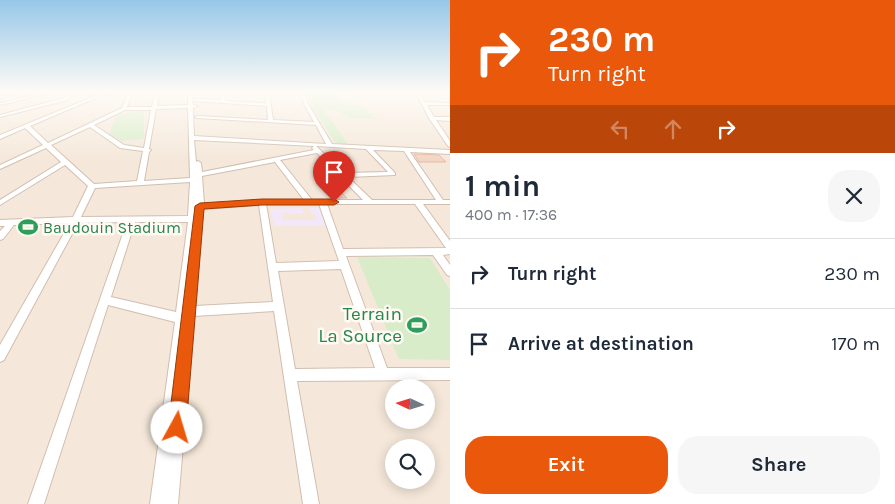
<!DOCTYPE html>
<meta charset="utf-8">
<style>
:root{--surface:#fff;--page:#f6f6f7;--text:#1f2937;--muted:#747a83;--line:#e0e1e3;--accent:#ea580c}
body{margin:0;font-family:Karla,sans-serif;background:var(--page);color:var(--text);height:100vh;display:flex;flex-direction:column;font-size:19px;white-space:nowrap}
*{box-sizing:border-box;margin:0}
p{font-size:16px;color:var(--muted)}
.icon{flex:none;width:28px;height:28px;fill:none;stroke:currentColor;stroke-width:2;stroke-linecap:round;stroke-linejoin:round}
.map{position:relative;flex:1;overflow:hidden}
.side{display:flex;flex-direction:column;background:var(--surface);width:445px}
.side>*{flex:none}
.hud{background:#ea580c;color:#fff;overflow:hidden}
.needle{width:32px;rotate:274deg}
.tools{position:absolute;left:385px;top:379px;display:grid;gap:10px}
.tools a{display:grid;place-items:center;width:50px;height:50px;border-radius:50%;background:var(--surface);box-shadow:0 2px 12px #0003;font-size:25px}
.pin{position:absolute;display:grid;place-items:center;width:42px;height:42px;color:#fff;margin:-51px -21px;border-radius:50% 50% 50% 0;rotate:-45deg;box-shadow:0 0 5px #0007}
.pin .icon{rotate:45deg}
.me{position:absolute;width:55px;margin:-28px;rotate:6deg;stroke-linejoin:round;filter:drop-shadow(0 0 4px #0008)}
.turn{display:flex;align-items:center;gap:18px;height:105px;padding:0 15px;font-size:22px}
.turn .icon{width:65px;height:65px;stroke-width:2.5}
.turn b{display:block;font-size:35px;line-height:42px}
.lanes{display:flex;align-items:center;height:48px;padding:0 15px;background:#0003;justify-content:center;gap:25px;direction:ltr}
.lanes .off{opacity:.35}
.round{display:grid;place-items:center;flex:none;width:52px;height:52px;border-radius:20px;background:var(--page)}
.overview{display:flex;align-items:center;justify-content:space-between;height:85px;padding:0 15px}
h1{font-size:30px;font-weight:700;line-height:38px}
.cta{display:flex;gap:10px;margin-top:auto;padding:10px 15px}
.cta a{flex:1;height:58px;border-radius:20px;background:var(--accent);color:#fff;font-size:20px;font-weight:700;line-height:58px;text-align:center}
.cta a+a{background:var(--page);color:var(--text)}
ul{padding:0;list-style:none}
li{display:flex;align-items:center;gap:15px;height:70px;padding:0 15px;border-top:1px solid var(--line)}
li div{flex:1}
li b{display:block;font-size:19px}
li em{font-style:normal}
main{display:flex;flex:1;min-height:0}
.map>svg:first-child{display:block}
.residential{fill:#f5e8da;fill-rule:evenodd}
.education{fill:#f3e8fa}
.green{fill:#d8ecc9}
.building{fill:#f3d5c3;stroke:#e6bba3}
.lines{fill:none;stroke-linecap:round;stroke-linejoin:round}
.minor-casing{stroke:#d1beb0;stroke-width:2}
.minor{fill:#fff;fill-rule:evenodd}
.route{fill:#ea580c;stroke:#983908}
.labels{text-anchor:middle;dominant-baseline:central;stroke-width:5;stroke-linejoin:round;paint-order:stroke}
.leisure-label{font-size:16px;fill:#27864d;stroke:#fffaf3;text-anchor:start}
.near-leisure-label{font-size:19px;fill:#27864d;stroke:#fffaf3;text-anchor:end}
</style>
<main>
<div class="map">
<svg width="450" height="504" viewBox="0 0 450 504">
<rect width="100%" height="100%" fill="#fdf6ec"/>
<path class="residential" d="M0 91H450V504H0ZM394 388H426V420H394ZM394 448H426V480H394Z"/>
<polygon class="education" points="302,208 304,213 282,213 283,220 316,220 315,214 311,214 309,208 320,208 326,226 274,226 270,209"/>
<g class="green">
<polygon points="306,91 347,91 339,93 345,104 360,106 377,119 350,118 336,110 324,110 349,146 335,142 310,103"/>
<polygon points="144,111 144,139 121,141 109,134 117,115"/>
<polygon points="357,257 430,258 450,290 450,360 399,359"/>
</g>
<g class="building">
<polygon points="414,154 439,155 446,162 419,162"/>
<polygon points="332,184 347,198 331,198 322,186"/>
</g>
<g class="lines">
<defs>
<g id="minor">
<polygon points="52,91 58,91 0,105 0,103"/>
<polygon points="70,91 74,91 68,100 0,117 0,115 64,98"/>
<path d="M107 91H112L30 126 48 143 122 108 129 91H133L127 107H152L155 91H159L157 106 188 105V91H192L193 105 198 106 193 108 194 136 326 144 316 125 197 118 195 117 197 116 268 120 267 106 195 101 193 100 195 99 221 100 219 91H223L226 101 266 103 265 92H237L235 91H269L273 120 314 122 304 104 300 91H304L308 104 332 144 450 150V154L410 152 443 200H450V204H423L450 241V254L443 255 450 265V276L447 275 433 255 346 256 387 368H450V380L297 381 319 504H303L274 311 194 316 178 504H150L175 322 108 305 44 504H28L127 222 78 223 4 360 0 362V345L70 223 14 225 3 239 0 240V231L5 226H0V220L73 217 88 186 65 165 0 205V200L61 162 46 148 0 169V165L43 145 25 128 0 139V135ZM188 108 190 178 144 181 149 152 151 150 149 149 156 109ZM125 110H151L144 148 124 145 94 125ZM90 127 120 148 143 151 137 181 94 184 51 145ZM194 140 314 146 312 148 314 150 202 172 201 163 198 161 196 162ZM316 146 366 149 388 172 344 173ZM373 150 404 151 436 200H372L348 177 395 175V173ZM317 153 363 200H312L280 160ZM275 162 304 200H262L204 204 202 176ZM190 182 188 216 81 217 95 188ZM266 204H319L339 261 276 263ZM327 204H415L446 248 343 249ZM259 205 273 302 195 306 203 209ZM135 222H188L176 312 111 297ZM341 269 375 368 295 369 278 271Z"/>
<polygon points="415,91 419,91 425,102 450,103 450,105 427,105 434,117 450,117 450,121 436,120 450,141 450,147 448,146 429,118"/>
<polygon points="14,92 16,94 0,98 0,96"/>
</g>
</defs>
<use href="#minor" class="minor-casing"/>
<use href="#minor" class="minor"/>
</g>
<linearGradient id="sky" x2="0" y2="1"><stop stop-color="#97c7e8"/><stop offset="0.57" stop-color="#fefbf6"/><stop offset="1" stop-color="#fefbf6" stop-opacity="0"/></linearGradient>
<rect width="450" height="161" fill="url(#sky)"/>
<polygon class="route" points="262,199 334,199 339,202 334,205 262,205 204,209 186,428 184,434 177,437 171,434 168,428 195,206 200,203"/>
<defs>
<symbol id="stadium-bare" viewBox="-9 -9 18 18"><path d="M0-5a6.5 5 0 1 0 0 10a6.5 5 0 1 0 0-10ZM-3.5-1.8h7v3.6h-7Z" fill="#2e9e5b" stroke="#fffaf3" stroke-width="2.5" paint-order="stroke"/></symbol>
</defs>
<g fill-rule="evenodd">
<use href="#stadium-bare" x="14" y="213" width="28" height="28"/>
<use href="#stadium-bare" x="403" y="311" width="28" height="28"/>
</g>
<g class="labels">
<g class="leisure-label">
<text x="43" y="227">Baudouin Stadium</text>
</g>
<g class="near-leisure-label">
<text x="402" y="314">Terrain<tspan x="402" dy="22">La Source</tspan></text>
</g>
</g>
</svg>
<div class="tools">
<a><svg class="needle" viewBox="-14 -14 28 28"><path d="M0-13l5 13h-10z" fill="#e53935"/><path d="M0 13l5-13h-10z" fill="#747a83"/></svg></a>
<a><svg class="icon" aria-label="search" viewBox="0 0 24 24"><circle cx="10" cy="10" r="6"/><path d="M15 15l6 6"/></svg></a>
</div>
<div class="pin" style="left:334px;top:202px;background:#d93025"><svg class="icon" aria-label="arrive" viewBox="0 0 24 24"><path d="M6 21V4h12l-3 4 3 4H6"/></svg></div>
<svg class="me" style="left:177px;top:428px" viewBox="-20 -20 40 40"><circle r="19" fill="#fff"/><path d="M0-13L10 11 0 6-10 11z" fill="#ea580c"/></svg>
</div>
<section class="side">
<div class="hud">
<div class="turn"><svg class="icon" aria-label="right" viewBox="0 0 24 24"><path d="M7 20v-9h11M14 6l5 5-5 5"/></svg><div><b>230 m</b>Turn right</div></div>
<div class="lanes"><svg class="icon off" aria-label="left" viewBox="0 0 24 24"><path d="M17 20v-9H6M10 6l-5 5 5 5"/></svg><svg class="icon off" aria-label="ahead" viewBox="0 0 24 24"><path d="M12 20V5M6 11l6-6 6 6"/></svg><svg class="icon" aria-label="right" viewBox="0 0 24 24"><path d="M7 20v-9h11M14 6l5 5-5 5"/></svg></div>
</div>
<div class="overview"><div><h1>1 min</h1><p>400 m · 17:36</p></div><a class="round"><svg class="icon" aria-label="close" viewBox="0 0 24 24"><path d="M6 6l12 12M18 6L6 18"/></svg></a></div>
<ul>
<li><svg class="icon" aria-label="right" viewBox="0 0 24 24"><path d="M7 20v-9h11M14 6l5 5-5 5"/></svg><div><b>Turn right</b></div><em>230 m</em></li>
<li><svg class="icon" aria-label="arrive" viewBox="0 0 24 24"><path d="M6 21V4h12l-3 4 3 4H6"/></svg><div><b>Arrive at destination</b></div><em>170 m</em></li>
</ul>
<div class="cta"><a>Exit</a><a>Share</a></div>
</section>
</main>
